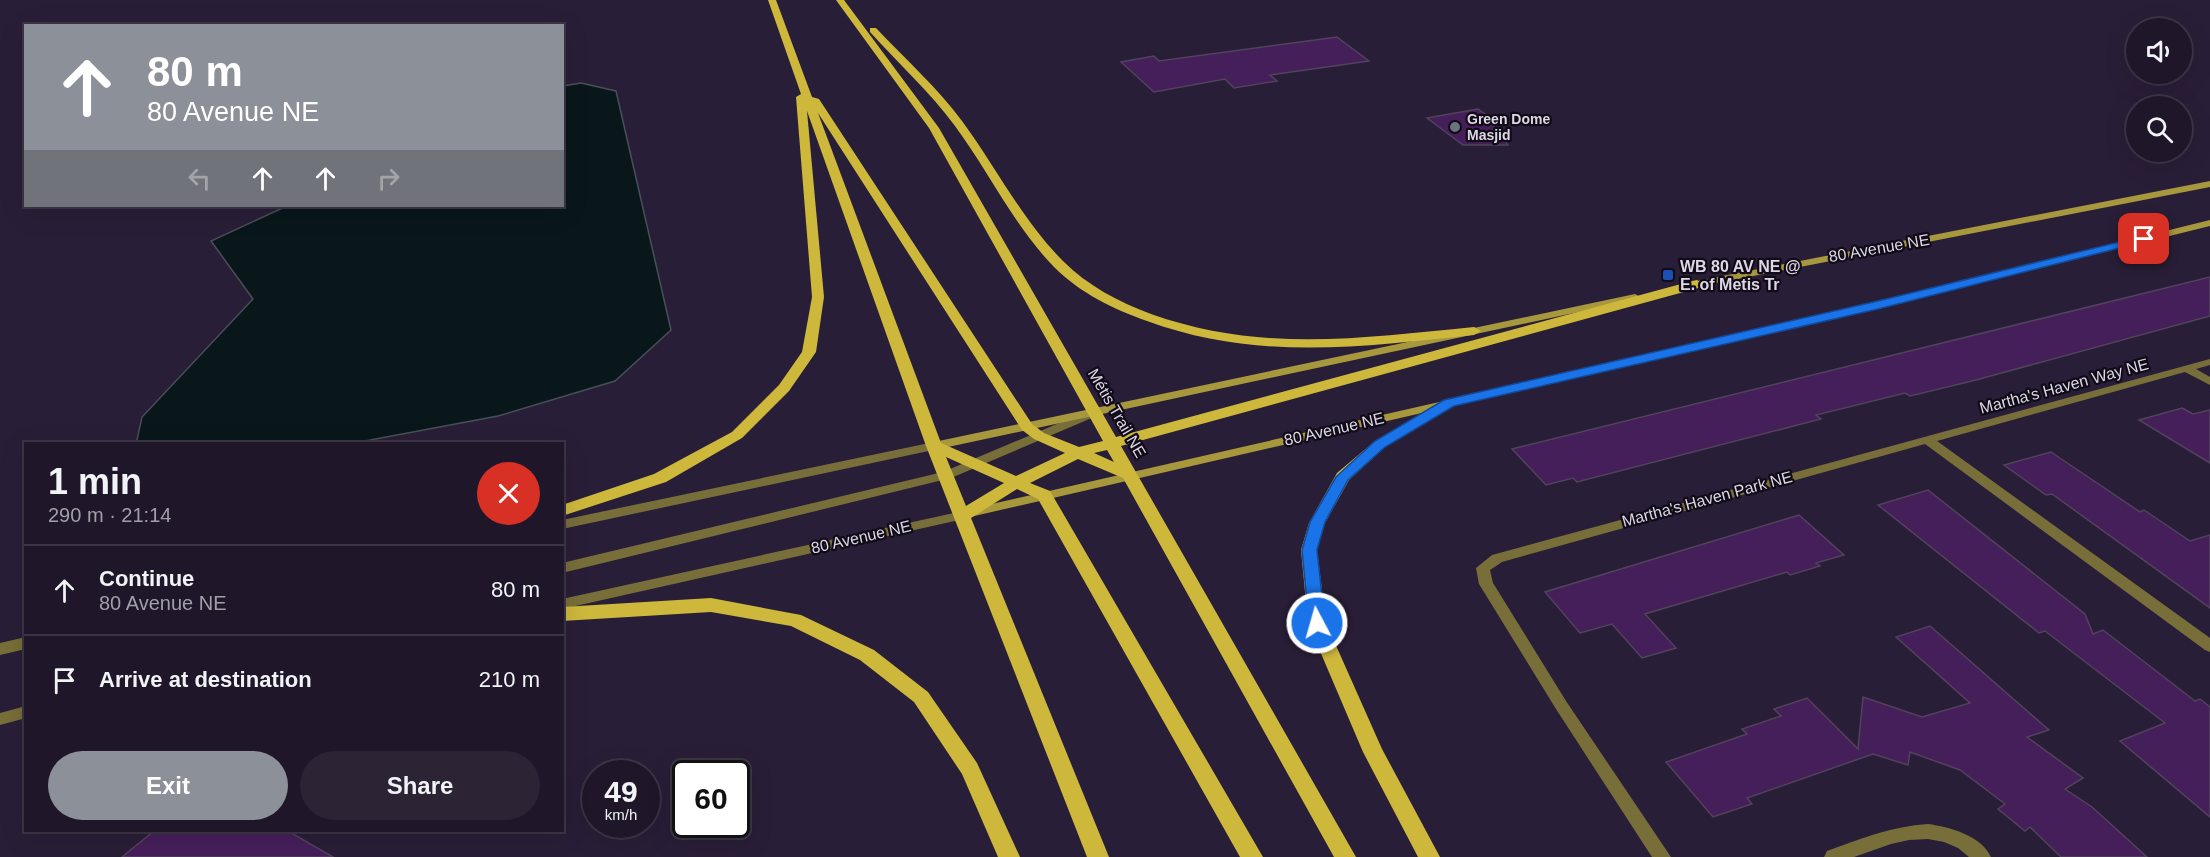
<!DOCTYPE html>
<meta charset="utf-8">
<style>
:root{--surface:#1f1629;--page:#2c2335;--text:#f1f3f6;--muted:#a19fa8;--line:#3c3546;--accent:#8c9099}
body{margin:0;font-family:Arial,sans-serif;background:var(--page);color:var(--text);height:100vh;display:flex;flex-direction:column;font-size:22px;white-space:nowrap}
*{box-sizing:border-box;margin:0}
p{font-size:20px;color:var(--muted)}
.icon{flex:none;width:33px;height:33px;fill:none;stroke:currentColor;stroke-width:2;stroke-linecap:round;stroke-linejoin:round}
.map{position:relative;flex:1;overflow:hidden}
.drawer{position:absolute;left:24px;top:442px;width:540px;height:390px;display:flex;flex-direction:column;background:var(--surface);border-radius:0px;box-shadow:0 6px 24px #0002,0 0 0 2px var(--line)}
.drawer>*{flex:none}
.top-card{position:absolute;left:24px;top:24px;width:540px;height:183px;border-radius:0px;box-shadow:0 6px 24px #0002,0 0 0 2px var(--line);background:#8c9099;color:#fff;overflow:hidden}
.fabs{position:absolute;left:2126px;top:18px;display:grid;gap:12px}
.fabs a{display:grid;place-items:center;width:66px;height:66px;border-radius:50%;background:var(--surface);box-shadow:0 6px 24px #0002,0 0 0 2px var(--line);font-size:30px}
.speed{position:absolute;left:582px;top:760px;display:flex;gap:12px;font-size:30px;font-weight:700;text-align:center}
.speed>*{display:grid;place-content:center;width:78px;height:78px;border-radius:50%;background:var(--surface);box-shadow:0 6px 24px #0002,0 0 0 2px var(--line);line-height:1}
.speed small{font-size:15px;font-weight:400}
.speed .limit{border:3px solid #111;border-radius:9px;background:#fff;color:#111}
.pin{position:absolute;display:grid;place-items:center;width:51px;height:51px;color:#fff;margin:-26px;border-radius:12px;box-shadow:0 3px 9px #0006}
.me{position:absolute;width:66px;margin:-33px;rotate:354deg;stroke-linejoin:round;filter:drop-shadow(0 0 4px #0008)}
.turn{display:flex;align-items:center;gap:21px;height:126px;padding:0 24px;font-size:27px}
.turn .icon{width:78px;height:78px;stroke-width:2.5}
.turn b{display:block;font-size:42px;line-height:51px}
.lanes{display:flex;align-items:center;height:57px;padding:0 24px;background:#0003;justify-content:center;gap:30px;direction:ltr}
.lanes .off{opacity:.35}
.round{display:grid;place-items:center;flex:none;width:63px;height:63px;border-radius:32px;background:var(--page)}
.summary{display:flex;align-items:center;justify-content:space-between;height:102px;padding:0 24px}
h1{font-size:36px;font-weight:700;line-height:45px}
.cta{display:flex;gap:12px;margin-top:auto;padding:12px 24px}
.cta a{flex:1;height:69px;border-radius:36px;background:var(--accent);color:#fff;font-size:24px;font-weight:700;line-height:69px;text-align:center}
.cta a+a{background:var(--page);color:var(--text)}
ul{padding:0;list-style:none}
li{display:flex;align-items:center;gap:18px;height:90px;padding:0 24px;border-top:2px solid var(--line)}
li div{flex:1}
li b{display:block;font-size:22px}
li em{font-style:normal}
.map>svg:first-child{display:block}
.water{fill:#09171a;stroke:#485057;stroke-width:1.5}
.building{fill:#451f5a;stroke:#52425c;stroke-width:1.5}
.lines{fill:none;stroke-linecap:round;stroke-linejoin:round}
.minor{fill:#786e39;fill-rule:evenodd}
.tertiary{fill:#786e39;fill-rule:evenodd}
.secondary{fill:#a8983d;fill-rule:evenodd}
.primary{fill:#cdb83c;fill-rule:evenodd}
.route{fill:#1a73e8;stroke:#114b97;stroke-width:1.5}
.worship-dot{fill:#6b7280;stroke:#100b16;stroke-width:2}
.transit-dot{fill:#1a4fb4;stroke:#100b16;stroke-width:2}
.labels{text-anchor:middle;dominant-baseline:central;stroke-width:4.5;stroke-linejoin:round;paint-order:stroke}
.far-poi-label{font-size:14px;font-weight:bold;fill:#dcd6e6;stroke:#100b16;text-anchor:start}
.street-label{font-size:16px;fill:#dcd6e6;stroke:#100b16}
.poi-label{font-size:16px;font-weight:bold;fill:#dcd6e6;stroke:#100b16;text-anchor:start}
</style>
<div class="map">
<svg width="2210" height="857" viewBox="0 0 2210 857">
<rect width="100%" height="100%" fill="#291e37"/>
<polygon class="water" points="581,83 616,91 671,330 615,381 498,416 349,444 136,444 142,417 253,299 211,241 287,206 562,206 563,86"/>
<g class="building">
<polygon points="1337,37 1369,61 1270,75 1277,81 1234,88 1225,79 1154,92 1121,62 1154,56 1159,61"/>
<polygon points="1478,109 1485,114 1508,145 1463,145 1427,118"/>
<polygon points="2210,277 2210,316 1976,380 1910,396 1905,393 1816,415 1821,419 1577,482 1573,478 1546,485 1512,449"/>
<polygon points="2182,408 2193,414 2210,410 2210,463 2139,420"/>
<polygon points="2051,452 2140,512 2144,510 2190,541 2210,535 2210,608 2052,494 2046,495 2004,465"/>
<polygon points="1928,490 2085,614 2093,634 2103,630 2195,701 2200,699 2210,707 2210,817 2120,741 2165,723 2045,631 2039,633 1878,505"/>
<polygon points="1799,515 1844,555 1816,563 1820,566 1790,575 1787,572 1645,614 1676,648 1642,658 1612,624 1580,633 1545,592"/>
<polygon points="1930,626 2049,730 2027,737 2083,778 2065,789 2092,807 2147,857 2061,857 2030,827 2025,831 1998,809 2005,804 1960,770 1910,752 1908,765 1873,754 1747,798 1752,804 1713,817 1666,762 1747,734 1742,729 1781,716 1774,709 1807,698 1858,749 1863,697 1922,717 1970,703 1896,637"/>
<polygon points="154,831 288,831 333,857 122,857"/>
</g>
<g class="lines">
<g class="minor">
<polygon points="2210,359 2210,365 2196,369 2210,377 2210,385 2185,372 1937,441 2210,638 2210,652 2205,650 1925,444 1502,562 1490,570 1493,583 1566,701 1671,857 1652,857 1556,709 1479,584 1476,568 1492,555"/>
<path d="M1928 824C1949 827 1981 835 1991 857H1969L1958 848 1944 842 1928 839 1909 840 1891 844 1854 857H1824L1827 851C1860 839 1892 826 1928 824Z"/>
</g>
<g class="tertiary">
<polygon points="1090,410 1096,414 1094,417 951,478 562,573 562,563 943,472"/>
<polygon points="934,442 938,443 940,446 938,449 562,529 562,520"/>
<polygon points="963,511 968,512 970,515 968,518 562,609 562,599"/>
<polygon points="26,637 26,649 0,655 0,643"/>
<polygon points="26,706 26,718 0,725 0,713"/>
</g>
<g class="secondary">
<polygon points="2210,181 2210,187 1687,289 1682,286 1687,283"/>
<polygon points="2210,220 2210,226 1878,308 970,517 965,516 963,513 965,510 970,509 1878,302"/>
<polygon points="1635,294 1640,297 1639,299 934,450 928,446 934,442"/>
</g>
<g class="primary">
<path d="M768 0H776L812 97 819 99 1032 424 1044 433 1079 447 1103 441 929 128 836 0H844L939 128 1116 437 1692 281 1697 280 1703 284 1702 287 1121 446 1356 857H1334L1123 478 1078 459 1030 483 1050 491 1263 857H1240L1038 499 1017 489 971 518 1109 857H1087L926 446 807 111 824 297 816 352 789 391 742 438 666 482 562 516V505L654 474 732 432 779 385 802 352 812 297 796 97 801 94ZM818 113 1022 430 1034 439 1065 453 1016 476 941 443ZM1107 450 1114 462 1094 453ZM946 457 1004 483 966 506Z"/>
<path d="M870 28H876C905 59 937 87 962 121 996 167 1022 220 1063 261 1088 286 1119 302 1151 314 1261 353 1361 338 1474 327L1481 331 1474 335C1361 347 1256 361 1147 321 1113 309 1080 293 1054 267 1014 226 989 172 955 126 930 92 898 63 870 32Z"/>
<polygon points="1449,398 1456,402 1454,405 1385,447 1349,480 1325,523 1317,550 1326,623 1382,749 1440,857 1418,857 1363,752 1308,623 1301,550 1309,523 1337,473 1375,441"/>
<polygon points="711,598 801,615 874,650 928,692 977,763 1020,857 998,857 962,774 914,702 860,660 791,626 711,612 562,621 562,607"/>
</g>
</g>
<polygon class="route" points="2144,236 2149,239 2147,241 1878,309 1454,406 1385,447 1348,480 1325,522 1317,550 1325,623 1317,629 1309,623 1302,550 1310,522 1336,477 1375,441 1444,400 1878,301"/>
<circle class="worship-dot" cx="1455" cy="127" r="6"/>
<rect class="transit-dot" x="1662" y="269" width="12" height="12" rx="3"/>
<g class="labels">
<g class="far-poi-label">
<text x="1467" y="119">Green Dome<tspan x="1467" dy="16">Masjid</tspan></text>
</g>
<g class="street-label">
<text transform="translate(1879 248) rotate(-10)">80 Avenue NE</text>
<text transform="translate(2064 386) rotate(-15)">Martha's Haven Way NE</text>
<text transform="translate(1117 413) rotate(60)">Métis Trail NE</text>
<text transform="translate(1334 429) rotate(-13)">80 Avenue NE</text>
<text transform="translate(1707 499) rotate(-15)">Martha's Haven Park NE</text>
<text transform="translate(861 537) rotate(-13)">80 Avenue NE</text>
</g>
<g class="poi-label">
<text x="1680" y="266">WB 80 AV NE @<tspan x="1680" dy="18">E. of Metis Tr</tspan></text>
</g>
</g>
</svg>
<div class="fabs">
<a><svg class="icon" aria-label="sound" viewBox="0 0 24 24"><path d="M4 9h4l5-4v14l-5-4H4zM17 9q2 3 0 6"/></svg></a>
<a><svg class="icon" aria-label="search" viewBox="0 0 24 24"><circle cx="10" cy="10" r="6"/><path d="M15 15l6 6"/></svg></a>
</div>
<div class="speed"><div>49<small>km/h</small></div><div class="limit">60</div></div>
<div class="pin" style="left:2144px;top:239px;background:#d93025"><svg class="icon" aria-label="arrive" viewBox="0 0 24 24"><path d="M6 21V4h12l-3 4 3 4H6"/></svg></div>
<svg class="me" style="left:1317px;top:623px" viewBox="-20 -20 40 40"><circle r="17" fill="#1a73e8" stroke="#fff" stroke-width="3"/><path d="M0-11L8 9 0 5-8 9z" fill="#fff"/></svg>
<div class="top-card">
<div class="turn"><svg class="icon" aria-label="ahead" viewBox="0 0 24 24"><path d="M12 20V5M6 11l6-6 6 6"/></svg><div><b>80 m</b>80 Avenue NE</div></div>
<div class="lanes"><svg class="icon off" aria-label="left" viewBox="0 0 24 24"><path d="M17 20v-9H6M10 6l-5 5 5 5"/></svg><svg class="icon" aria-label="ahead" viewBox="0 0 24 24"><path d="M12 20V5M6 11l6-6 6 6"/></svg><svg class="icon" aria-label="ahead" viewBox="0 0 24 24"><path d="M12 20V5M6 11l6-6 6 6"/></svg><svg class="icon off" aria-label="right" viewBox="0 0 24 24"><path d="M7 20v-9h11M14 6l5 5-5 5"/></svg></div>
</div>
<section class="drawer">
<div class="summary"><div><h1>1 min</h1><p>290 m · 21:14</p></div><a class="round" style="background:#d93025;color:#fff"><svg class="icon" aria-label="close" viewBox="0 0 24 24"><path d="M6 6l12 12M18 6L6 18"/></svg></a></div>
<ul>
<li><svg class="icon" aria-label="ahead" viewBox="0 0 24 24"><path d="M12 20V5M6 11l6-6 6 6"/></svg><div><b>Continue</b><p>80 Avenue NE</p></div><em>80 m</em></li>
<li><svg class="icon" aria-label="arrive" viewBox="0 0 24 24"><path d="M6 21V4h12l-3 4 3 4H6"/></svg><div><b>Arrive at destination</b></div><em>210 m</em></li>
</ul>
<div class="cta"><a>Exit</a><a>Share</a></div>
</section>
</div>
